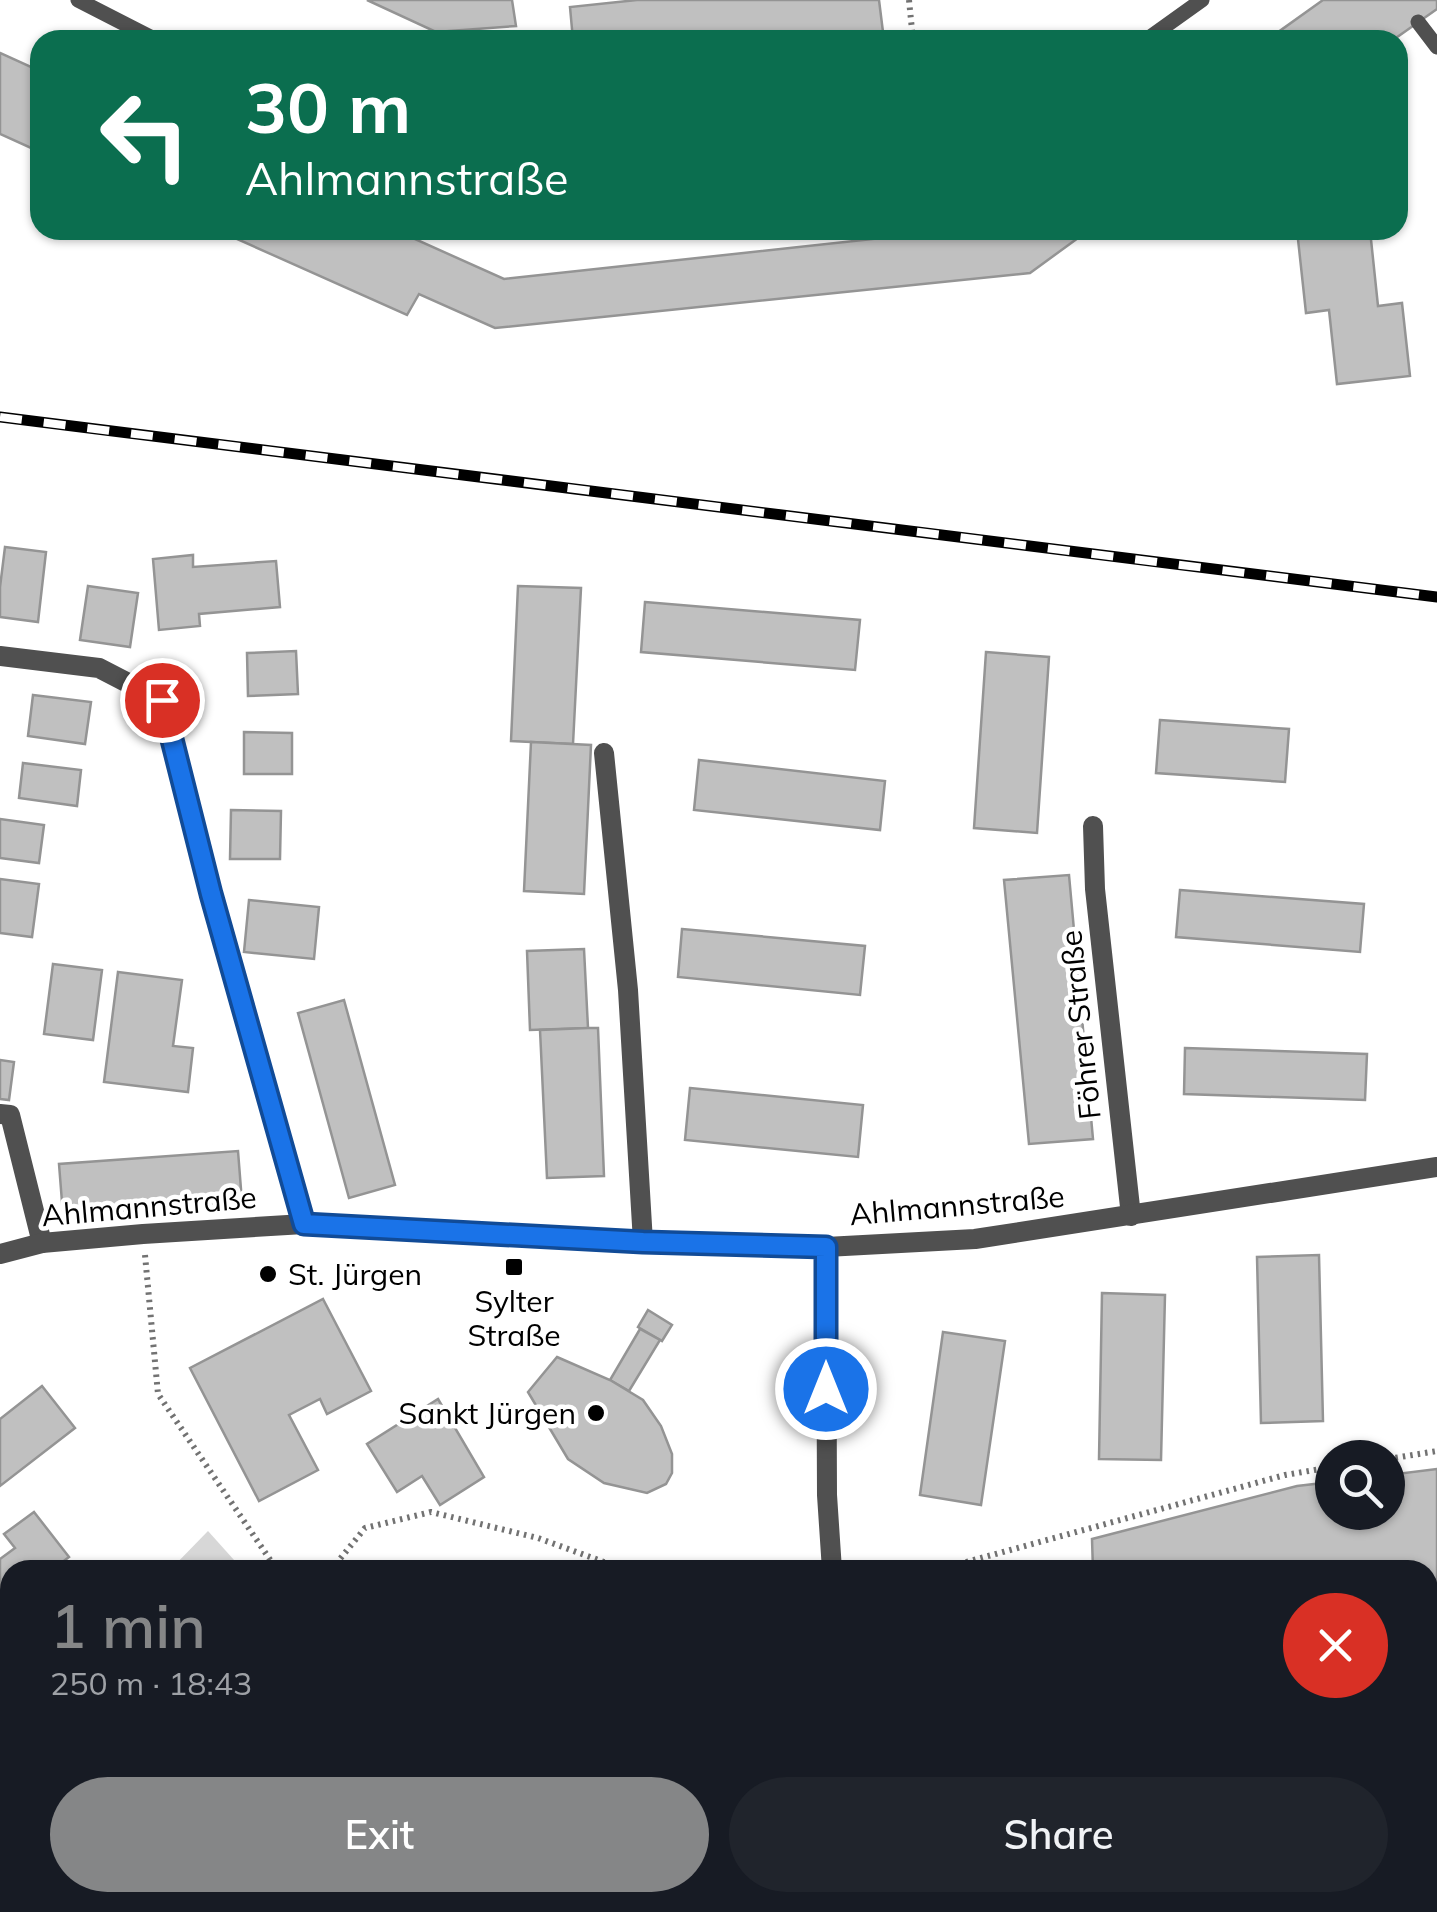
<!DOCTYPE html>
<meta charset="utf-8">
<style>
:root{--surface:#171b24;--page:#20242c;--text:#f1f3f6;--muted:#9ea1a6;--accent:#858687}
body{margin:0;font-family:Mulish,sans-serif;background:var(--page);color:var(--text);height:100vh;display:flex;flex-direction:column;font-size:38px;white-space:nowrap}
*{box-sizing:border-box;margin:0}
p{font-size:32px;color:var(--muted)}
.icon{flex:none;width:55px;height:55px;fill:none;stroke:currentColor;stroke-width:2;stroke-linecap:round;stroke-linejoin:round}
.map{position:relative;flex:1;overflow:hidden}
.details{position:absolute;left:0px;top:1560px;width:1438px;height:352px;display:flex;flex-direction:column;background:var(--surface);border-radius:30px 30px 0 0;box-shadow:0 2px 8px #0004}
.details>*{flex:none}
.hud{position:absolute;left:30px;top:30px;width:1378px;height:210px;border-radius:30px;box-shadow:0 2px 8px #0004;background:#0b6e4f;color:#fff;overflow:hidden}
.buttons{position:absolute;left:1315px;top:1440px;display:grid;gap:20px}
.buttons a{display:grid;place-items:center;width:90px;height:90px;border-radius:50%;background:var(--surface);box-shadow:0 2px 8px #0004;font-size:50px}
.pin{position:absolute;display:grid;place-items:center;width:85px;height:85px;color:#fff;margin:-42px;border:5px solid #fff;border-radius:50%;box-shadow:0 2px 10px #0007}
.me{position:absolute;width:110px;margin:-55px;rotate:0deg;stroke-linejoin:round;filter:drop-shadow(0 0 8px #0008)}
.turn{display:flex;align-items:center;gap:35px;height:210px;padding:0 50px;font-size:45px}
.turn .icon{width:130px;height:130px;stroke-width:2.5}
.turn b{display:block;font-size:70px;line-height:85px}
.round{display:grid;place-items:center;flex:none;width:105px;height:105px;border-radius:52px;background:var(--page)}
.summary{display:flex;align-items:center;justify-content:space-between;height:170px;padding:0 50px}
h1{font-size:60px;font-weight:600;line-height:75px;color:var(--accent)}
.action{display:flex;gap:20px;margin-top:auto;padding:20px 50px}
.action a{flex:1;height:115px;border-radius:60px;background:var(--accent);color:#fff;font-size:40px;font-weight:600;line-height:115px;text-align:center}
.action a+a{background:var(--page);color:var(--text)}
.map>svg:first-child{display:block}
.green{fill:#d7d7d7}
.building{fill:#c0c0c0;stroke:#949494;stroke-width:2.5}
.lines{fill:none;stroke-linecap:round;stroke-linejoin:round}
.path{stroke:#727272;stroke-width:6;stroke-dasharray:2.5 5;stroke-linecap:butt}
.service{stroke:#505050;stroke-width:15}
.minor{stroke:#505050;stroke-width:20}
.rail-casing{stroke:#000;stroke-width:11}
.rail{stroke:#fff;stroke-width:8;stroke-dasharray:22;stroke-linecap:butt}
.route-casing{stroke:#114b97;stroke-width:25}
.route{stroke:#1a73e8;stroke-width:18}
.poi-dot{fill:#000;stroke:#fff;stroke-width:4}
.labels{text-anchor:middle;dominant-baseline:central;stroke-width:9;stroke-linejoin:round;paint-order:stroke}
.street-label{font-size:30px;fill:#000;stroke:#fff}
.poi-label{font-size:30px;fill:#000;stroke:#fff;text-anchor:start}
</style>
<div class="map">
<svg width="1437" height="1912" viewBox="0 0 1437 1912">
<rect width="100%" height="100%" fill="#fff"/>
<polygon class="green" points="208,1531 243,1570 170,1570"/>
<g class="building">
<polygon points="367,0 512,0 516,26 436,32"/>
<polygon points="637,0 879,0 884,40 573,40 570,7"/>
<polygon points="1323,0 1437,0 1437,9 1393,40 1267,40"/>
<polygon points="0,53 40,71 40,152 0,134"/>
<polygon points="217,230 395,230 504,279 955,230 1089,230 1030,273 495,328 419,294 407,315"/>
<polygon points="1297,230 1370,230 1378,306 1402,303 1410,376 1337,384 1329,310 1306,313"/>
<polygon points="5,547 46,552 38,622 0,617 0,587"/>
<polygon points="193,555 193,567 276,561 280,607 199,614 200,626 159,630 153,559"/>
<polygon points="88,586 138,593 130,647 80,640"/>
<polygon points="518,586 581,588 573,744 511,741"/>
<polygon points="645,602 860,620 855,670 641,652"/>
<polygon points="296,651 298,694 248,696 247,653"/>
<polygon points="986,652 1049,657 1037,833 974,828"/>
<polygon points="33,695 91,702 85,744 28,736"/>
<polygon points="1160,720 1289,729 1285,782 1156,773"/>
<polygon points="244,732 292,733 292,774 244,774"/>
<polygon points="531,742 591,745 584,894 524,891"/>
<polygon points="699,760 885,781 880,830 694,810"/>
<polygon points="23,763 81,770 77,806 19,798"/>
<polygon points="231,810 281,811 280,859 230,859"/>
<polygon points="0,819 44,825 39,863 0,858"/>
<polygon points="1069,875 1093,1139 1029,1144 1004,880"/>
<polygon points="0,879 39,884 32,937 0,933"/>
<polygon points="1180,890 1364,904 1360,952 1176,937"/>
<polygon points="249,900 319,907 314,959 244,952"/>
<polygon points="682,929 865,946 860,995 678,977"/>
<polygon points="584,949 588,1028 530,1030 527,951"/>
<polygon points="53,964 102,970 93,1040 44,1034"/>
<polygon points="118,972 182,980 173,1046 193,1048 188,1092 104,1082"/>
<polygon points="344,1000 395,1185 349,1198 298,1013"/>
<polygon points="588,1028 598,1028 604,1176 547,1178 540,1030"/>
<polygon points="1185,1048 1367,1054 1365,1100 1184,1094"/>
<polygon points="0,1060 14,1062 9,1100 0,1099"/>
<polygon points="690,1088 863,1105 858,1157 685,1140"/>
<polygon points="238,1151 242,1202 63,1215 59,1164"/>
<polygon points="1319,1255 1323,1421 1261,1423 1257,1257"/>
<polygon points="1102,1293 1165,1295 1161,1460 1099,1459"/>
<polygon points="323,1299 371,1391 327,1414 320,1399 289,1415 318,1470 259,1501 190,1368"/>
<polygon points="648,1310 672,1325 662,1341 638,1327"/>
<polygon points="640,1329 660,1340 629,1391 610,1380"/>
<polygon points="943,1332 1005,1341 981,1505 920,1495"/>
<polygon points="557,1357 610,1380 643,1400 661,1426 672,1454 672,1473 666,1484 647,1493 604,1483 568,1459 528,1392"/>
<polygon points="42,1386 75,1428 0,1486 0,1419"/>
<polygon points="438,1399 484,1477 440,1505 422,1476 397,1492 367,1444"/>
<polygon points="1437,1469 1437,1704 1428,1705 1428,1570 1093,1570 1092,1539 1297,1486 1332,1482 1332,1512 1388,1512 1388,1475"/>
<polygon points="34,1512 69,1557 52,1570 10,1570 10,1603 0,1610 0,1559 15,1548 4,1534"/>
<polygon points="227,1902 264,1902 279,1912 220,1912"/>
<polygon points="531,1902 602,1902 612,1912 541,1912"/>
<polygon points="657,1902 724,1902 734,1912 662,1912 655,1905"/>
<polygon points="974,1902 1037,1902 1036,1912 973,1912"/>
</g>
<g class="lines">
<g class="path">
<polyline points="909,0 913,40"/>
<polyline points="145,1255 158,1394 277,1570"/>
<polyline points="1388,1459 1437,1451"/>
<polyline points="331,1570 365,1528 431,1512 538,1538 626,1570"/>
<polyline points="937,1570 1285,1475 1332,1467"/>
<polyline points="121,1912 126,1902"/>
</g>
<g class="service">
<polyline points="78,0 156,40"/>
<polyline points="1418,22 1437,47"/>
<polyline points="1146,40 1202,0"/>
<polyline points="1147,1904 1150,1912"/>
</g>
<g class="minor">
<polyline points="0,656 99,668 161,700 211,894 304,1224"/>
<polyline points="604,753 628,990 643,1242"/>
<polyline points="1093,826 1095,889 1131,1216"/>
<polyline points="0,1114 10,1115 42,1243"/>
<polyline points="826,1247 827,1495 832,1570"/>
<polyline points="0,1254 42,1243 143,1234 304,1224 643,1242 826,1247 975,1239 1437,1167"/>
<polyline points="872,1902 874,1912"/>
<polyline points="308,1912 314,1902"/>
</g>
<defs>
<polyline id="rail" points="0,417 1437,597"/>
</defs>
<use href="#rail" class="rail-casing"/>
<use href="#rail" class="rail"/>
</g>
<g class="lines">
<defs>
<polyline id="route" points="162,700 211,894 304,1224 643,1242 826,1247 826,1389"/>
</defs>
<use href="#route" class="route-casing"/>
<use href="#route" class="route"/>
</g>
<g class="poi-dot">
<rect x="504" y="1257" width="20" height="20" rx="5"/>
<circle cx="268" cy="1274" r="10"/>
<circle cx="596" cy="1413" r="10"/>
</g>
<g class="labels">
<g class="street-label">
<text transform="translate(1080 1025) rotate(-96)">Föhrer Straße</text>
<text transform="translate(957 1205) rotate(-5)">Ahlmannstraße</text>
<text transform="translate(149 1206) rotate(-5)">Ahlmannstraße</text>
</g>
<g class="poi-label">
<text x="288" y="1274">St. Jürgen</text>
<text x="514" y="1301" text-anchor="middle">Sylter<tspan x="514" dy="34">Straße</tspan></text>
<text x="576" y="1413" text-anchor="end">Sankt Jürgen</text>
</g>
</g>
</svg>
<div class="buttons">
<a><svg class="icon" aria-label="search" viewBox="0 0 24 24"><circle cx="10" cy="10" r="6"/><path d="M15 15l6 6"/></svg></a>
</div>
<div class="pin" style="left:162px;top:700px;background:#d93025"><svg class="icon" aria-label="arrive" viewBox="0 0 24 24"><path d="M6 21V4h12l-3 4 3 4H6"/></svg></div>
<svg class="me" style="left:826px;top:1389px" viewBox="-20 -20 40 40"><circle r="17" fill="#1a73e8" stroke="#fff" stroke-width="3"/><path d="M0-11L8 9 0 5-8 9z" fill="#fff"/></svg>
<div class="hud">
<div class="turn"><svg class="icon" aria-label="left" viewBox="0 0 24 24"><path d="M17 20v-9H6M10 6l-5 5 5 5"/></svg><div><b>30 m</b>Ahlmannstraße</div></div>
</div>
<section class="details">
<div class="summary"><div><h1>1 min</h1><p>250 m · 18:43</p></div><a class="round" style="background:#d93025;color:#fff"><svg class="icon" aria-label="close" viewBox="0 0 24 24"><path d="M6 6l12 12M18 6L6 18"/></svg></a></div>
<div class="action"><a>Exit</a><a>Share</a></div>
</section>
</div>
